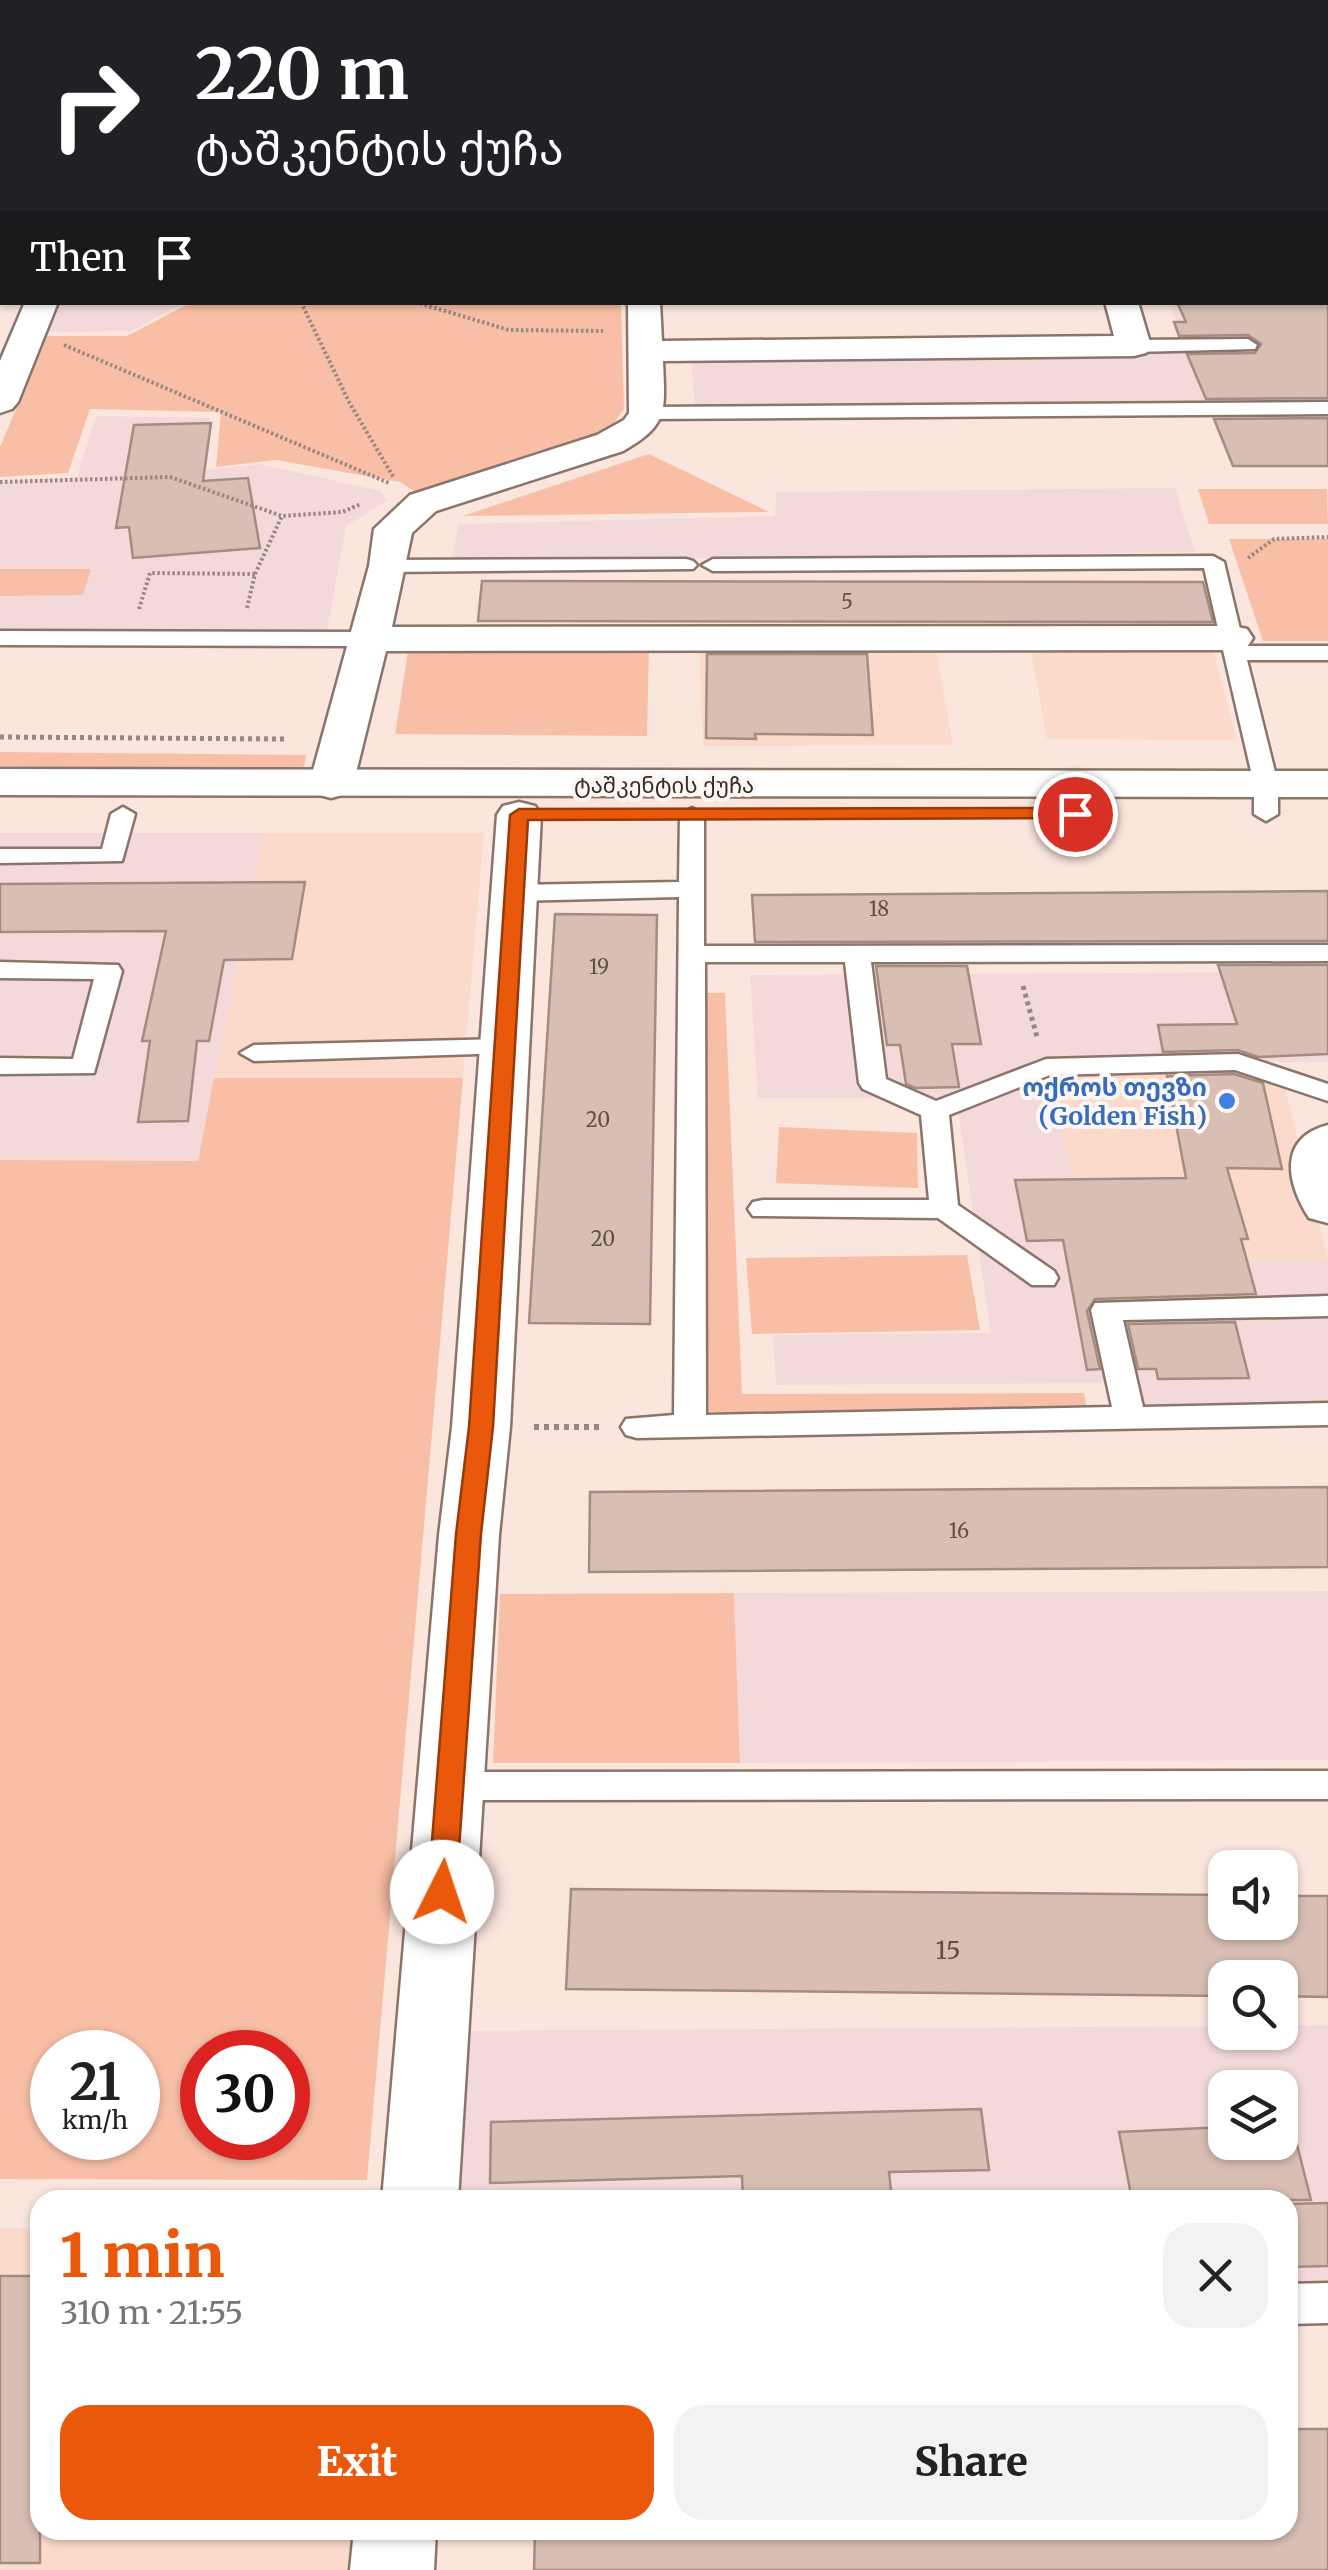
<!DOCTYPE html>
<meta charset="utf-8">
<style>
:root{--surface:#fff;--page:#f2f2f2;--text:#222;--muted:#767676;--accent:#ea580c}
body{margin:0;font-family:Merriweather,"Noto Sans Georgian",serif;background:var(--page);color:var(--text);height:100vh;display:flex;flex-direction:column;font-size:38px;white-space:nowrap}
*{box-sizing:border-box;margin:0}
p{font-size:32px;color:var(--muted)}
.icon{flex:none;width:55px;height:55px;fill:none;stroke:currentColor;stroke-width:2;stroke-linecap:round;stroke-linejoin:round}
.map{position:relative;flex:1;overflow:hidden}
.details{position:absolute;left:30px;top:2190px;width:1268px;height:350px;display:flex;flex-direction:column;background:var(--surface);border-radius:30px;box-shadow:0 2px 8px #0004}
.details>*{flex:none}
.hud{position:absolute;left:0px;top:0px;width:1330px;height:305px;box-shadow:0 2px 8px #0004;background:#202124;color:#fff;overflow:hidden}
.controls{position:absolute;left:1208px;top:1850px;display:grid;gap:20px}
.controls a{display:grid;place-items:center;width:90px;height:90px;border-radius:20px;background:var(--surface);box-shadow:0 2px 8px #0004;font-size:50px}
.speed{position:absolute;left:30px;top:2030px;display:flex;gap:20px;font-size:50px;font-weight:700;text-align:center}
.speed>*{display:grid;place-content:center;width:130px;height:130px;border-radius:50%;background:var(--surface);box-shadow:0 2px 8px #0004;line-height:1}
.speed small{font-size:25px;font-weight:400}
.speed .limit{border:15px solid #d22;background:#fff;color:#111}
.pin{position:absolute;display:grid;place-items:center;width:85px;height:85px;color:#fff;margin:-42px;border:5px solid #fff;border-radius:50%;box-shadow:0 2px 10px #0007}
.me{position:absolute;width:110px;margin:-55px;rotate:4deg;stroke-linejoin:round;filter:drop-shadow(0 0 8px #0008)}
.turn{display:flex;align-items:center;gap:35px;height:210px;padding:0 30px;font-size:45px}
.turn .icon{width:130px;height:130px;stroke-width:2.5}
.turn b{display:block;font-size:70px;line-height:85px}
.then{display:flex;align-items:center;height:95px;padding:0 30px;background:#0003;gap:20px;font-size:38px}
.round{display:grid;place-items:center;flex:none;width:105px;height:105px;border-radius:30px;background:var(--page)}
.summary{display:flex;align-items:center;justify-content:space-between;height:170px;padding:0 30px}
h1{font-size:60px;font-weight:800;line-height:75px;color:var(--accent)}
.button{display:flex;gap:20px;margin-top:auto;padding:20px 30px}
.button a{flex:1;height:115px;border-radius:30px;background:var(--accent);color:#fff;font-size:40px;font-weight:800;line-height:115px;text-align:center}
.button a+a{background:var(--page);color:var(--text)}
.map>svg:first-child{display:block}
.built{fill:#fcdacb}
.industrial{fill:#f4d9da;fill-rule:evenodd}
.green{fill:#f9bfa6;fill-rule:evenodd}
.building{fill:#d8beb3;stroke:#a48c81;stroke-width:2.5}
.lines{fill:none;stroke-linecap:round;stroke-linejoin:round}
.service-casing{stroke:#8b746a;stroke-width:5}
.minor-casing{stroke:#8b746a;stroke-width:5}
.secondary-casing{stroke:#8b746a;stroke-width:5}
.path-far2{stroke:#978881;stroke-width:4;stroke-dasharray:2.5 2.5;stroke-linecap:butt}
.path-far1{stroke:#978881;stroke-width:5;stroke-dasharray:4 4;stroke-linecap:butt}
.path{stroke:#978881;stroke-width:6;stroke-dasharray:5 5;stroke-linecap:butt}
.service{fill:#fff;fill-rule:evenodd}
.minor{fill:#fff;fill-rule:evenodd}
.secondary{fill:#fff;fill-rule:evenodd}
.route{fill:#ea580c;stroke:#983908;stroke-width:2.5}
.shop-dot{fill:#3f7fe0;stroke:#fcf7f4;stroke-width:4}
.labels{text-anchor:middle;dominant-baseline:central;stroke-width:8;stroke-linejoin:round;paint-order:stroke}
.number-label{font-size:20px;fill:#5e504a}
.far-street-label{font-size:22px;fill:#352b27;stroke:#fcf7f4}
.shop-label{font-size:25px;font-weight:bold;fill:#366cbe;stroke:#fcf7f4;text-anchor:end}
.near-number-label{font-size:25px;fill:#5e504a}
</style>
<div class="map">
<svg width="1328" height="2570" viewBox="0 0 1328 2570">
<rect width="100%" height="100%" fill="#fbe6dd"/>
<g class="built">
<polygon points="699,644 935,644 953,745 703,746"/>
<polygon points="1030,646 1212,646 1237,740 1047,739"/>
<polygon points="263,833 484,833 463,1078 214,1078"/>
<polygon points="1051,1072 1262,1074 1284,1085 1328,1260 1088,1261"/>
<polygon points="0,2228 40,2229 40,2530 358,2530 355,2570 0,2570"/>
</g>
<g class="industrial">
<polygon points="58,303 58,302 184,303 131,331 46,332"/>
<polygon points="1170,303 1327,302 1328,404 695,407 691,355 1186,349"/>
<polygon points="96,416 210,418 204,470 261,464 380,491 387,501 346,526 327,630 0,632 0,482 77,477"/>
<polygon points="1175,488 1195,552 451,561 459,524 775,516 776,492"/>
<polygon points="0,833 263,833 198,1161 0,1160"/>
<polygon points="1328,972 1328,1062 1049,1063 1088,1261 1328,1260 1328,1405 1116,1407 1111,1383 776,1385 773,1335 991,1333 956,1097 758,1098 750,975"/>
<polygon points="1328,1591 1328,1760 740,1763 734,1593"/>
<path d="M1328 2025V2286H1288V2200H460L468 2031 1225 2026V2032H1280V2026ZM1225 2088H1280V2142H1225Z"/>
</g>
<g class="green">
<polygon points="192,302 621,303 624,409 614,423 589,436 416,492 400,482 276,460 216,467 221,412 90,409 68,473 0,477 0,447 47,336 127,336"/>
<polygon points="649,454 769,512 463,516"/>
<polygon points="1198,489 1327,489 1328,524 1209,524"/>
<polygon points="1229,539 1328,539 1328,641 1263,641"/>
<polygon points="0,569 91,569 83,595 0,596"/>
<polygon points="409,645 649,646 647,736 395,734"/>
<polygon points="0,752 306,755 303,773 0,766"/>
<polygon points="696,993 725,993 742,1394 1084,1393 1087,1410 709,1412"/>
<path d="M214 1078H463L367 2180 0 2179V1160L198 1161ZM52 2052H138V2138H52ZM202 2052H288V2138H202Z"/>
<polygon points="779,1127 917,1133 918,1188 776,1183"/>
<polygon points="967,1255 980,1330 752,1334 746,1258"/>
<polygon points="734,1593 740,1763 493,1763 500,1594"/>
</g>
<g class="building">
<polygon points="1177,302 1328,302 1328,398 1206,399 1187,354 1255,353 1261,344 1248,335 1179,336 1174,322 1186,322"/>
<polygon points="1328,418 1328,466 1233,466 1214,419"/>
<polygon points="211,423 203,481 248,478 260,548 133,558 129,527 116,528 134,425"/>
<polygon points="482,581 1203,582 1213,622 478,621"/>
<polygon points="707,654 867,654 873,735 755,734 756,739 706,738"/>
<polygon points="305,882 292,959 224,960 209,1041 197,1041 188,1121 138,1122 150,1041 142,1041 166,931 0,932 0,884"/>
<polygon points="1328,891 1328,941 755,942 752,895"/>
<polygon points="555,914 657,915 650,1324 529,1323"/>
<polygon points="1218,965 1328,965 1328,1054 1258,1057 1238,1050 1163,1052 1158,1025 1237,1024"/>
<polygon points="876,966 967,966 981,1044 952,1044 959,1087 915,1088 906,1084 900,1045 887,1045"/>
<polygon points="1234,1074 1263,1083 1282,1169 1227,1168 1248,1239 1241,1239 1256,1294 1095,1299 1087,1311 1100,1369 1087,1370 1063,1240 1027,1241 1015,1180 1186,1178 1167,1076"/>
<polygon points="1235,1322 1249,1378 1158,1379 1156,1369 1138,1369 1128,1324"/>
<polygon points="1328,1487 1328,1567 589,1572 590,1492"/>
<polygon points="571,1889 1225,1895 1225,1922 1280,1922 1280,1896 1328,1896 1328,1997 1280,1996 1280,1978 1225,1978 1225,1996 566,1989"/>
<polygon points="981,2109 989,2170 889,2172 892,2200 743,2200 742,2176 490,2183 491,2122"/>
<polygon points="1280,2125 1292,2125 1311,2200 1191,2200 1189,2193 1131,2195 1119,2132 1225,2127 1225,2142 1280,2142"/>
<polygon points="1328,2203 1328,2266 1288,2267 1288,2204"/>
<rect x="0" y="2276" width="40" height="287"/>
<polygon points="1288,2429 1328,2429 1328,2570 534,2570 535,2530 1288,2530"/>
</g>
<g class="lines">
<defs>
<g id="service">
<rect x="643" y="0" width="14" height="2"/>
<rect x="764" y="0" width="14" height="2"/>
<polygon points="1019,0 1183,0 1018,2"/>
<polygon points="1203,0 1217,0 1218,2 1204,2"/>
<polygon points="1300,0 1314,0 1315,2 1301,2"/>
<polygon points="1248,339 1257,345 1255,349 1134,352 1125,346 1134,340"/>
<polygon points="1328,402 1328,414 647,419 637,413 647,407"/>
<polygon points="1213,556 1224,562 1244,646 1328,646 1328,660 1247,660 1278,784 1278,814 1266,821 1254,814 1254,784 1204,568 713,571 702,565 713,559"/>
<polygon points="686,559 693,561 697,565 693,569 388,572 377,566 388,560"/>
<polygon points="0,631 369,632 380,639 369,646 0,645"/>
<polygon points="123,807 135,814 122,861 0,863 0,849 102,849 111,814"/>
<polygon points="692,808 704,815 704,946 1328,945 1328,961 871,962 886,1079 936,1101 1046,1059 1238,1054 1328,1084 1328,1101 1235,1070 1050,1075 949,1115 958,1205 1054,1271 1058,1278 1054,1285 1032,1285 938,1218 753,1216 748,1209 753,1202 763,1200 929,1200 921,1115 863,1089 859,1083 845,962 705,962 706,1415 1112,1407 1091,1310 1095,1303 1328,1296 1328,1316 1123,1320 1143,1407 1328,1403 1328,1425 637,1438 626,1435 621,1427 626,1419 674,1415 679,897 514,901 501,893 514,885 679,882 680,815"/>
<polygon points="0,962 118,965 122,971 94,1073 0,1074 0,1058 73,1059 94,979 0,978"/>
<polygon points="504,1039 518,1047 514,1053 254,1061 240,1053 254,1045"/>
<polygon points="1328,1771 1328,1799 450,1800 437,1796 432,1786 437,1776 450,1772"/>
<polygon points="1328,2283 1328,2323 1288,2324 1288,2284"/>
</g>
<g id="minor">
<rect x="402" y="0" width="26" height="2"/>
<rect x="498" y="0" width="26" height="2"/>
<polygon points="1011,0 1037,0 1038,2 1012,2"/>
<rect x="0" y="5" width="2" height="16"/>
<rect x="0" y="56" width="2" height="16"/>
<polygon points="0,96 2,97 2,114 0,114"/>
<rect x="0" y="173" width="2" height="18"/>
<rect x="0" y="268" width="2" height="20"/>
<polygon points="25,302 58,302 18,402 12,409 0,413 0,361"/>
<path d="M628 302H660L662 341 1114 336 1105 302H1138L1151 346 1146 353 1134 356 663 361C665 411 669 425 623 451L436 511 412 533 392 627 1233 626 1247 629 1253 638 1247 647 1233 650 386 651 353 785 346 794 331 798 316 794 309 785 369 566 374 529 410 495 597 435 624 420 629 413Z"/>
<polygon points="519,802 535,806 541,815 510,1427 499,1535 458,2200 382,2200 439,1535 452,1427 497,815 503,806"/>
<path d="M1328 1125V1223L1309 1218C1286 1182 1278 1138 1328 1125Z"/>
<polygon points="354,2530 436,2530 434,2570 350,2570"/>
</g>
<polygon id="secondary" points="0,769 1328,771 1328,797 0,795"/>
</defs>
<use href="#service" class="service-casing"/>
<use href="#minor" class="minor-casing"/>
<use href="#secondary" class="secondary-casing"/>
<g class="path-far2">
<polyline points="51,0 58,2"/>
<polyline points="301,302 349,402 394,478"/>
<polyline points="415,302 509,330 603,331"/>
<polyline points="64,345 389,483"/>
<polyline points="0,482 170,477 282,516 342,512 361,504"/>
<polyline points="1248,558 1274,539 1328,537"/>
<polyline points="255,574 282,516"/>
<polyline points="139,609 150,573 255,574 247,608"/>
</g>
<g class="path-far1">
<polyline points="0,737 284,739"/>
<polyline points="1023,986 1037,1037"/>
</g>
<polyline class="path" points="534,1427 601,1427"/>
<use href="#service" class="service"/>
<use href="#minor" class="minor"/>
<use href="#secondary" class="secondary"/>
</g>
<polygon class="route" points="1075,808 1081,810 1081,818 528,820 493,1427 481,1534 456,1892 452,1900 442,1904 432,1900 428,1892 456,1534 469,1427 510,815 519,809"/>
<circle class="shop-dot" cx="1227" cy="1101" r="10"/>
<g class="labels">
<g class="number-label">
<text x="847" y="601">5</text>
<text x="879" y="908">18</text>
<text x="599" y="966">19</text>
<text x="598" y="1119">20</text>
<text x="603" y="1238">20</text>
<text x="959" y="1530">16</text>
</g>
<g class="far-street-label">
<text x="664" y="785">ტაშკენტის ქუჩა</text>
</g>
<g class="shop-label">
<text x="1207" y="1087">ოქროს თევზი<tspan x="1207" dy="29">(Golden Fish)</tspan></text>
</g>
<g class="near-number-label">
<text x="948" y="1950">15</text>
</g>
</g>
</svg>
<div class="controls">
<a><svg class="icon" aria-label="sound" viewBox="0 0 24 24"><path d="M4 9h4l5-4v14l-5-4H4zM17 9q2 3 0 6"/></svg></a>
<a><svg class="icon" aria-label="search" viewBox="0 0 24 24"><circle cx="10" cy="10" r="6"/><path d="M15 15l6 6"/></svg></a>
<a><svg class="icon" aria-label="layers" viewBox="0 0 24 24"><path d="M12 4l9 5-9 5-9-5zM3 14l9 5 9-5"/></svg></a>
</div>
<div class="speed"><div>21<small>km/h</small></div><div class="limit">30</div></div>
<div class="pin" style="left:1075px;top:814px;background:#d93025"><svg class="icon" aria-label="arrive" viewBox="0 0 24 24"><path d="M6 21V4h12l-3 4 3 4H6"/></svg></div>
<svg class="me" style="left:442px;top:1892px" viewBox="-20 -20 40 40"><circle r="19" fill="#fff"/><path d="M0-13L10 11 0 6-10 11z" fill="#ea580c"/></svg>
<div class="hud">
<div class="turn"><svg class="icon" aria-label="right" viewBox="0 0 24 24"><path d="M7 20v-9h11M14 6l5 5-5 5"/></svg><div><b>220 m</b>ტაშკენტის ქუჩა</div></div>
<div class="then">Then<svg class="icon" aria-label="arrive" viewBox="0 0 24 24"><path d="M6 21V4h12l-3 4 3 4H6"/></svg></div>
</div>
<section class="details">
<div class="summary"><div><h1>1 min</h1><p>310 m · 21:55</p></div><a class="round"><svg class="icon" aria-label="close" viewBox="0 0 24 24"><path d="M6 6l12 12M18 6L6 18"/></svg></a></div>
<div class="button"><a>Exit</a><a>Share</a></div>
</section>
</div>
